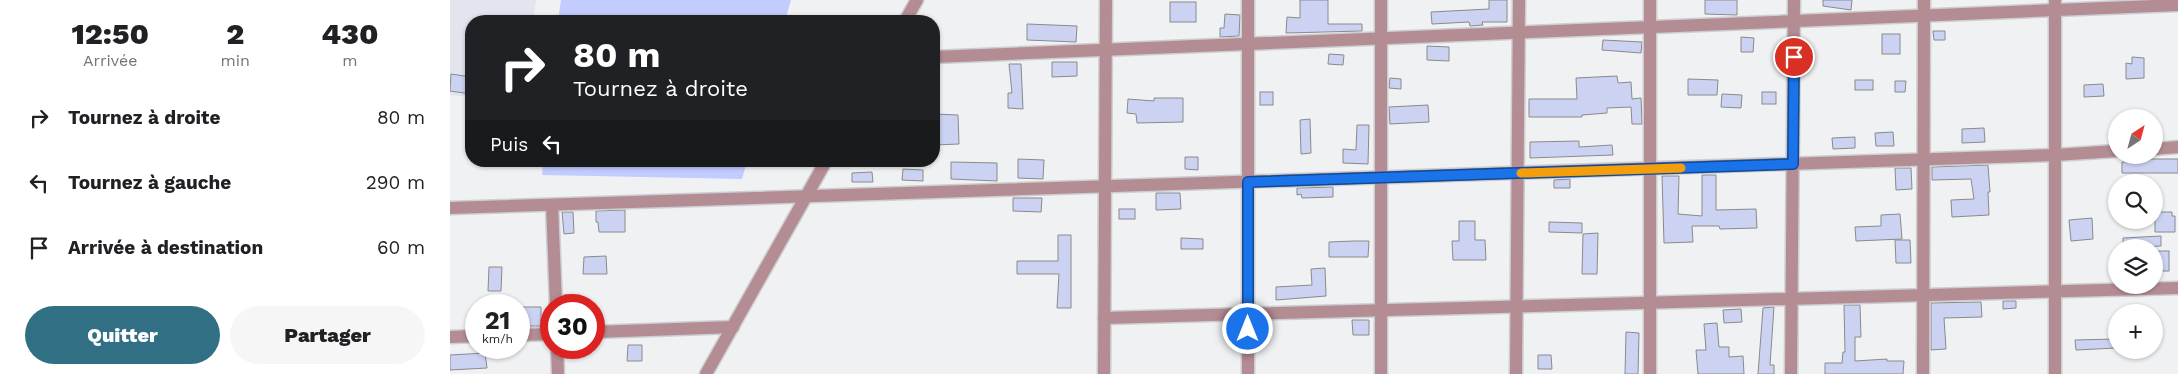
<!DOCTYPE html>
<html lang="fr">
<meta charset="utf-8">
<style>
:root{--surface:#fff;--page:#f6f6f6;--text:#202124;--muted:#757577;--accent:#306f84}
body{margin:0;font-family:"Work Sans",sans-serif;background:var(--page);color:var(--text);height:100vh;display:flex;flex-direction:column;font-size:19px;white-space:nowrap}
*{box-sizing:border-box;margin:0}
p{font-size:16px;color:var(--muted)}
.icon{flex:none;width:28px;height:28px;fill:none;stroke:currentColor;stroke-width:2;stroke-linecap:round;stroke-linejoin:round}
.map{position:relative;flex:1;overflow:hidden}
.details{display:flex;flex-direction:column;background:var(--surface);width:450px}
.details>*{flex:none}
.guide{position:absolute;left:15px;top:15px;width:475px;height:152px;border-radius:20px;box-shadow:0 1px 4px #0004;background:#202124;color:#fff;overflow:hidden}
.needle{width:32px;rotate:36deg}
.buttons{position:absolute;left:1658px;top:109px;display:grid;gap:10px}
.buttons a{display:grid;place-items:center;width:55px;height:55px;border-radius:50%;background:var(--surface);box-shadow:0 1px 4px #0004;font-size:25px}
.speed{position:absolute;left:15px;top:294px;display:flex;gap:10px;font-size:25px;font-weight:700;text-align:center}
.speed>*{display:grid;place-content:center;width:65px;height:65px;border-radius:50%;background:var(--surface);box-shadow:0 1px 4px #0004;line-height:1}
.speed small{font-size:12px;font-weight:400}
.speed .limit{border:8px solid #d22;background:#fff;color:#111}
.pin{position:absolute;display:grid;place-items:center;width:42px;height:42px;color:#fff;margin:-21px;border:2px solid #fff;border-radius:50%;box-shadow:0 1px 5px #0007}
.me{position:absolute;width:55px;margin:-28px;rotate:0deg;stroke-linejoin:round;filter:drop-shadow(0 0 4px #0008)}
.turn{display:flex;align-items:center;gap:18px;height:105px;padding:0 25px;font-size:22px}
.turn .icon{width:65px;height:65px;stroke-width:2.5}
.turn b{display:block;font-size:35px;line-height:42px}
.then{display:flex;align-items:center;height:48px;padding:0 25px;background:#0003;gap:10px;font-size:19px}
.eta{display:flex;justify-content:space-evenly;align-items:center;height:85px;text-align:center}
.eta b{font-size:30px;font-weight:800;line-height:35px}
.action{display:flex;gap:10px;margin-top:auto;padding:10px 25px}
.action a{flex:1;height:58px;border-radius:30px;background:var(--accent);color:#fff;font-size:20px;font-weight:800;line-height:58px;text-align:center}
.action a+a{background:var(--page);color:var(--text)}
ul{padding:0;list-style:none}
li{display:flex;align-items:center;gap:15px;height:65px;padding:0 25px}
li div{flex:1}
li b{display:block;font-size:19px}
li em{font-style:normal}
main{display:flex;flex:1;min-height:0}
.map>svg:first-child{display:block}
.built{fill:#e3e5ee}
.garden{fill:#c2ccff}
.building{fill:#ccd3f2;stroke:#8a8a8c}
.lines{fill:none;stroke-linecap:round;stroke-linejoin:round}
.minor-casing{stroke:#cdcecf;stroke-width:15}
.tertiary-casing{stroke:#cdcecf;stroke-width:15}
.minor{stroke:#b48c93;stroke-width:12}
.tertiary{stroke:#b48c93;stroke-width:12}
.route-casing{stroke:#114b97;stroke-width:12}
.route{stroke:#1a73e8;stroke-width:9}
.slow{stroke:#f59e0b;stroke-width:9}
</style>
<main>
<section class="details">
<div class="eta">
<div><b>12:50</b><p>Arrivée</p></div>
<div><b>2</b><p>min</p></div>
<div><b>430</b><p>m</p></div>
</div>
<ul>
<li><svg class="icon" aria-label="right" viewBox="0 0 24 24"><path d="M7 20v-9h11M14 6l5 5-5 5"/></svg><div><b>Tournez à droite</b></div><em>80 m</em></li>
<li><svg class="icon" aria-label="left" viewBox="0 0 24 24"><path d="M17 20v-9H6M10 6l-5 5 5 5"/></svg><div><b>Tournez à gauche</b></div><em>290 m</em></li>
<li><svg class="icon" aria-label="arrive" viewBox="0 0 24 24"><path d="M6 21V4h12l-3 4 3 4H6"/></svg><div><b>Arrivée à destination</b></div><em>60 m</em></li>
</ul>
<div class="action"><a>Quitter</a><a>Partager</a></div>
</section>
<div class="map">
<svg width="1728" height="374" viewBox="0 0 1728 374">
<rect width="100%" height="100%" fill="#f0f1f2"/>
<polygon class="built" points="0,0 86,0 83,21 21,21 21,97 0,95"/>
<g class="garden">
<polygon points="111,0 341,0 335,21 108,21"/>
<polygon points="93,161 297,161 292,179 92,175"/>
</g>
<g class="building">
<polygon points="850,0 878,0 878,24 912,24 912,31 836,33 837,17 850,18"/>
<polygon points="1039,0 1057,0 1057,22 1032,22 1033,25 1020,26 1019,22 982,24 981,12 1039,9"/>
<polygon points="1255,0 1287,0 1287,15 1255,14"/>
<polygon points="1373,0 1402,0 1401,10 1373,6"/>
<rect x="720" y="2" width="26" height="20"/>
<polygon points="775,14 790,15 789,36 770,37 770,28 774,28"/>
<polygon points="577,24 627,26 626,42 577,40"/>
<polygon points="1483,31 1495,31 1495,40 1484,40"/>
<rect x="1432" y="34" width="18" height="20"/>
<polygon points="1291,37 1304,38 1303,52 1291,52"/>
<polygon points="1153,40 1192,42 1191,53 1152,50"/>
<polygon points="977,46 999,47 999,61 977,60"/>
<polygon points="879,54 894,55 893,65 878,64"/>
<polygon points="1682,57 1694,58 1694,78 1676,79 1676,63 1682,64"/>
<polygon points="602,62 627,62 627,76 602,77"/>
<polygon points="559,64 571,64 573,109 558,108 558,93 562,93"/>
<polygon points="1,74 21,77 21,94 0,91"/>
<polygon points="1167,76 1168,83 1181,82 1182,99 1191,98 1192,124 1182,124 1181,107 1157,108 1157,113 1132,115 1132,117 1079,117 1079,99 1127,99 1126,78"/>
<polygon points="940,78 951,79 951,89 939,88"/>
<polygon points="1238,79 1268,80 1267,95 1238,95"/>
<rect x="1405" y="80" width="18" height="10"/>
<polygon points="1445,81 1456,81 1455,92 1445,92"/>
<polygon points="1653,84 1654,96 1634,97 1634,85"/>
<rect x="810" y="92" width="13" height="13"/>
<rect x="1312" y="92" width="14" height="12"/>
<polygon points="1272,94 1292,95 1291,108 1271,107"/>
<polygon points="704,98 733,98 733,122 687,123 686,114 677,113 678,99 704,101"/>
<polygon points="978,105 979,122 940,124 939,107"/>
<polygon points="484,114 508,115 509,144 484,145"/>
<polygon points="860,119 861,153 851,154 850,120"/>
<polygon points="907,125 919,125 918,164 893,163 893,149 906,150"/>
<polygon points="1534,128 1535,142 1512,143 1512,129"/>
<polygon points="1443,132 1444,146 1426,146 1425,133"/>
<polygon points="1405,137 1405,148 1383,149 1382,138"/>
<polygon points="1129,141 1129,147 1162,145 1163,155 1080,158 1080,142"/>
<polygon points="735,157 748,157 748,170 735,169"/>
<polygon points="568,159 594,160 593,179 568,178"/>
<polygon points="1696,159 1728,159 1728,173 1672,173 1672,162 1696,161"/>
<polygon points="501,162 547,163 547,181 501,179"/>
<polygon points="1538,165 1540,192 1538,192 1539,215 1502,217 1501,200 1524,199 1521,179 1482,180 1482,167"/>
<polygon points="1445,168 1461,168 1462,189 1446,190"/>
<polygon points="453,169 473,170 473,181 452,180"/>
<polygon points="422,172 423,182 402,182 402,173"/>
<polygon points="1252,175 1266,175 1266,210 1306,209 1307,228 1270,229 1269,226 1242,226 1243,242 1214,243 1212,176 1229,176 1228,214 1252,216"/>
<polygon points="1120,179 1120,188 1104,188 1104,180"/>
<polygon points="883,187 883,197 852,198 851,194 847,195 847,188"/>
<polygon points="706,193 730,193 731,209 706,210"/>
<polygon points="563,198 592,198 591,212 563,211"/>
<rect x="669" y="209" width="16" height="10"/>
<polygon points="175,210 175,232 149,232 148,222 146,222 146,211"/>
<polygon points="112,212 123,212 124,233 114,234"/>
<polygon points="1705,212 1722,212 1722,216 1725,216 1725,232 1705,232"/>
<polygon points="1450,214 1452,239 1406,241 1405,227 1431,226 1431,215"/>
<polygon points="1642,218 1643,239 1621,241 1619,220"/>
<polygon points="1009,221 1025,221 1025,240 1035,240 1036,260 1003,260 1002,241 1009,241"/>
<polygon points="1099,222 1132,223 1132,233 1099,232"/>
<polygon points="1148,233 1147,274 1132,274 1133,234"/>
<polygon points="608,235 621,235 621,308 607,308 609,274 567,274 567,261 608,261"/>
<polygon points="1711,236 1711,246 1673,248 1673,238"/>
<polygon points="731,238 753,239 753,249 731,249"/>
<polygon points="1445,240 1460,240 1461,263 1446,263"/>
<polygon points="904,241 919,241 918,257 879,257 879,242"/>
<rect x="1704" y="251" width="15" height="20"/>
<polygon points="156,256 157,274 133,274 134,257"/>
<polygon points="39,267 52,267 51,291 38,291"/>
<polygon points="875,268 876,296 826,300 826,287 862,285 861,269"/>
<rect x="114" y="295" width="9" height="10"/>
<polygon points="1553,301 1566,301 1566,308 1553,309"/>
<polygon points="1531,302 1532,317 1494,318 1496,349 1481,350 1481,303"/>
<polygon points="1394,305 1410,305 1411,337 1405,337 1405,361 1437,359 1437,361 1454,361 1453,374 1375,374 1375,363 1392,363 1393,352 1395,352"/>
<polygon points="70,307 91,307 91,326 69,326"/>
<polygon points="1324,307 1320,365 1324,365 1324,374 1308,374 1313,308"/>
<polygon points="1291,309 1292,322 1274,323 1273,310"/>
<polygon points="902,320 919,320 919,335 903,335"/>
<polygon points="1267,323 1269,347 1279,347 1279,357 1293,356 1294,374 1248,374 1246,350 1256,350 1254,324"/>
<polygon points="1176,332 1189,333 1188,374 1175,374"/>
<polygon points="1666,339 1666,348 1626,350 1625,340"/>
<polygon points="178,345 192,345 192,361 177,361"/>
<polygon points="35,353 37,368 0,370 0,355"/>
<polygon points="1088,355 1101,355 1102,369 1088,369"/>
</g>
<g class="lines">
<defs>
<g id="minor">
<polyline points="931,0 931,374"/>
<polyline points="1200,0 1200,374"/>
<polyline points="484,57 1728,5"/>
<polyline points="1704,149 1728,147"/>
<polyline points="102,205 106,305"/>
<polyline points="0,208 1605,155 1666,151"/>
<polyline points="654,318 1728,288"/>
<polyline points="144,332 283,327"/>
<polyline points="69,335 101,334"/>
<polyline points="0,337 26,336"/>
<polyline points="107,348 108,374"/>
<polyline points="654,374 656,0"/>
<polyline points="798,374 798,0"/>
<polyline points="1066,374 1069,0"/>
<polyline points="1341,374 1344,0"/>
<polyline points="1473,374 1474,0"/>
<polyline points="1605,374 1605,0"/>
</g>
<g id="tertiary">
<polyline points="455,21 467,0"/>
<polyline points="256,374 376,161"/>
</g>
</defs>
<use href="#minor" class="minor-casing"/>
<use href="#tertiary" class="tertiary-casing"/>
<use href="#minor" class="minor"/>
<use href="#tertiary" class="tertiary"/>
</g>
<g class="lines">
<defs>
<polyline id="route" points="798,329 798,182 1343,164 1344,57"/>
</defs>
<use href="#route" class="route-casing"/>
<use href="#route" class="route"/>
<polyline class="slow" points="1071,173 1231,168"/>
</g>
</svg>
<div class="buttons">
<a><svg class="needle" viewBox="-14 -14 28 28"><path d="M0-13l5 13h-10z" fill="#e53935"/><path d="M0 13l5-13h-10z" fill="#757577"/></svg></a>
<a><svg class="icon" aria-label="search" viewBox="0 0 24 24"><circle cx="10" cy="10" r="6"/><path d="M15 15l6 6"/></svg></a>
<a><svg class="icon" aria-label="layers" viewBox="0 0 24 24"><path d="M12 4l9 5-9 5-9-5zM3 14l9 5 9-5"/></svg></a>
<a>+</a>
</div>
<div class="speed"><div>21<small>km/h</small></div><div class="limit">30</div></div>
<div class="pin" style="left:1344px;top:57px;background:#d93025"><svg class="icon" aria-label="arrive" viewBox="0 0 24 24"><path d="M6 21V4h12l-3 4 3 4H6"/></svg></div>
<svg class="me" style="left:798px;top:329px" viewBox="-20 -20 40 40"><circle r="17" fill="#1a73e8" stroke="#fff" stroke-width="3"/><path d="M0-11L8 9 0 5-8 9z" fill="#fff"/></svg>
<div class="guide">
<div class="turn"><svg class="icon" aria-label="right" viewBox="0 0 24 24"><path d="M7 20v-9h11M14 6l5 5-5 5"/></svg><div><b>80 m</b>Tournez à droite</div></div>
<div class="then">Puis<svg class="icon" aria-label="left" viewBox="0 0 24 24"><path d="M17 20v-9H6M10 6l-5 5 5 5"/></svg></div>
</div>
</div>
</main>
